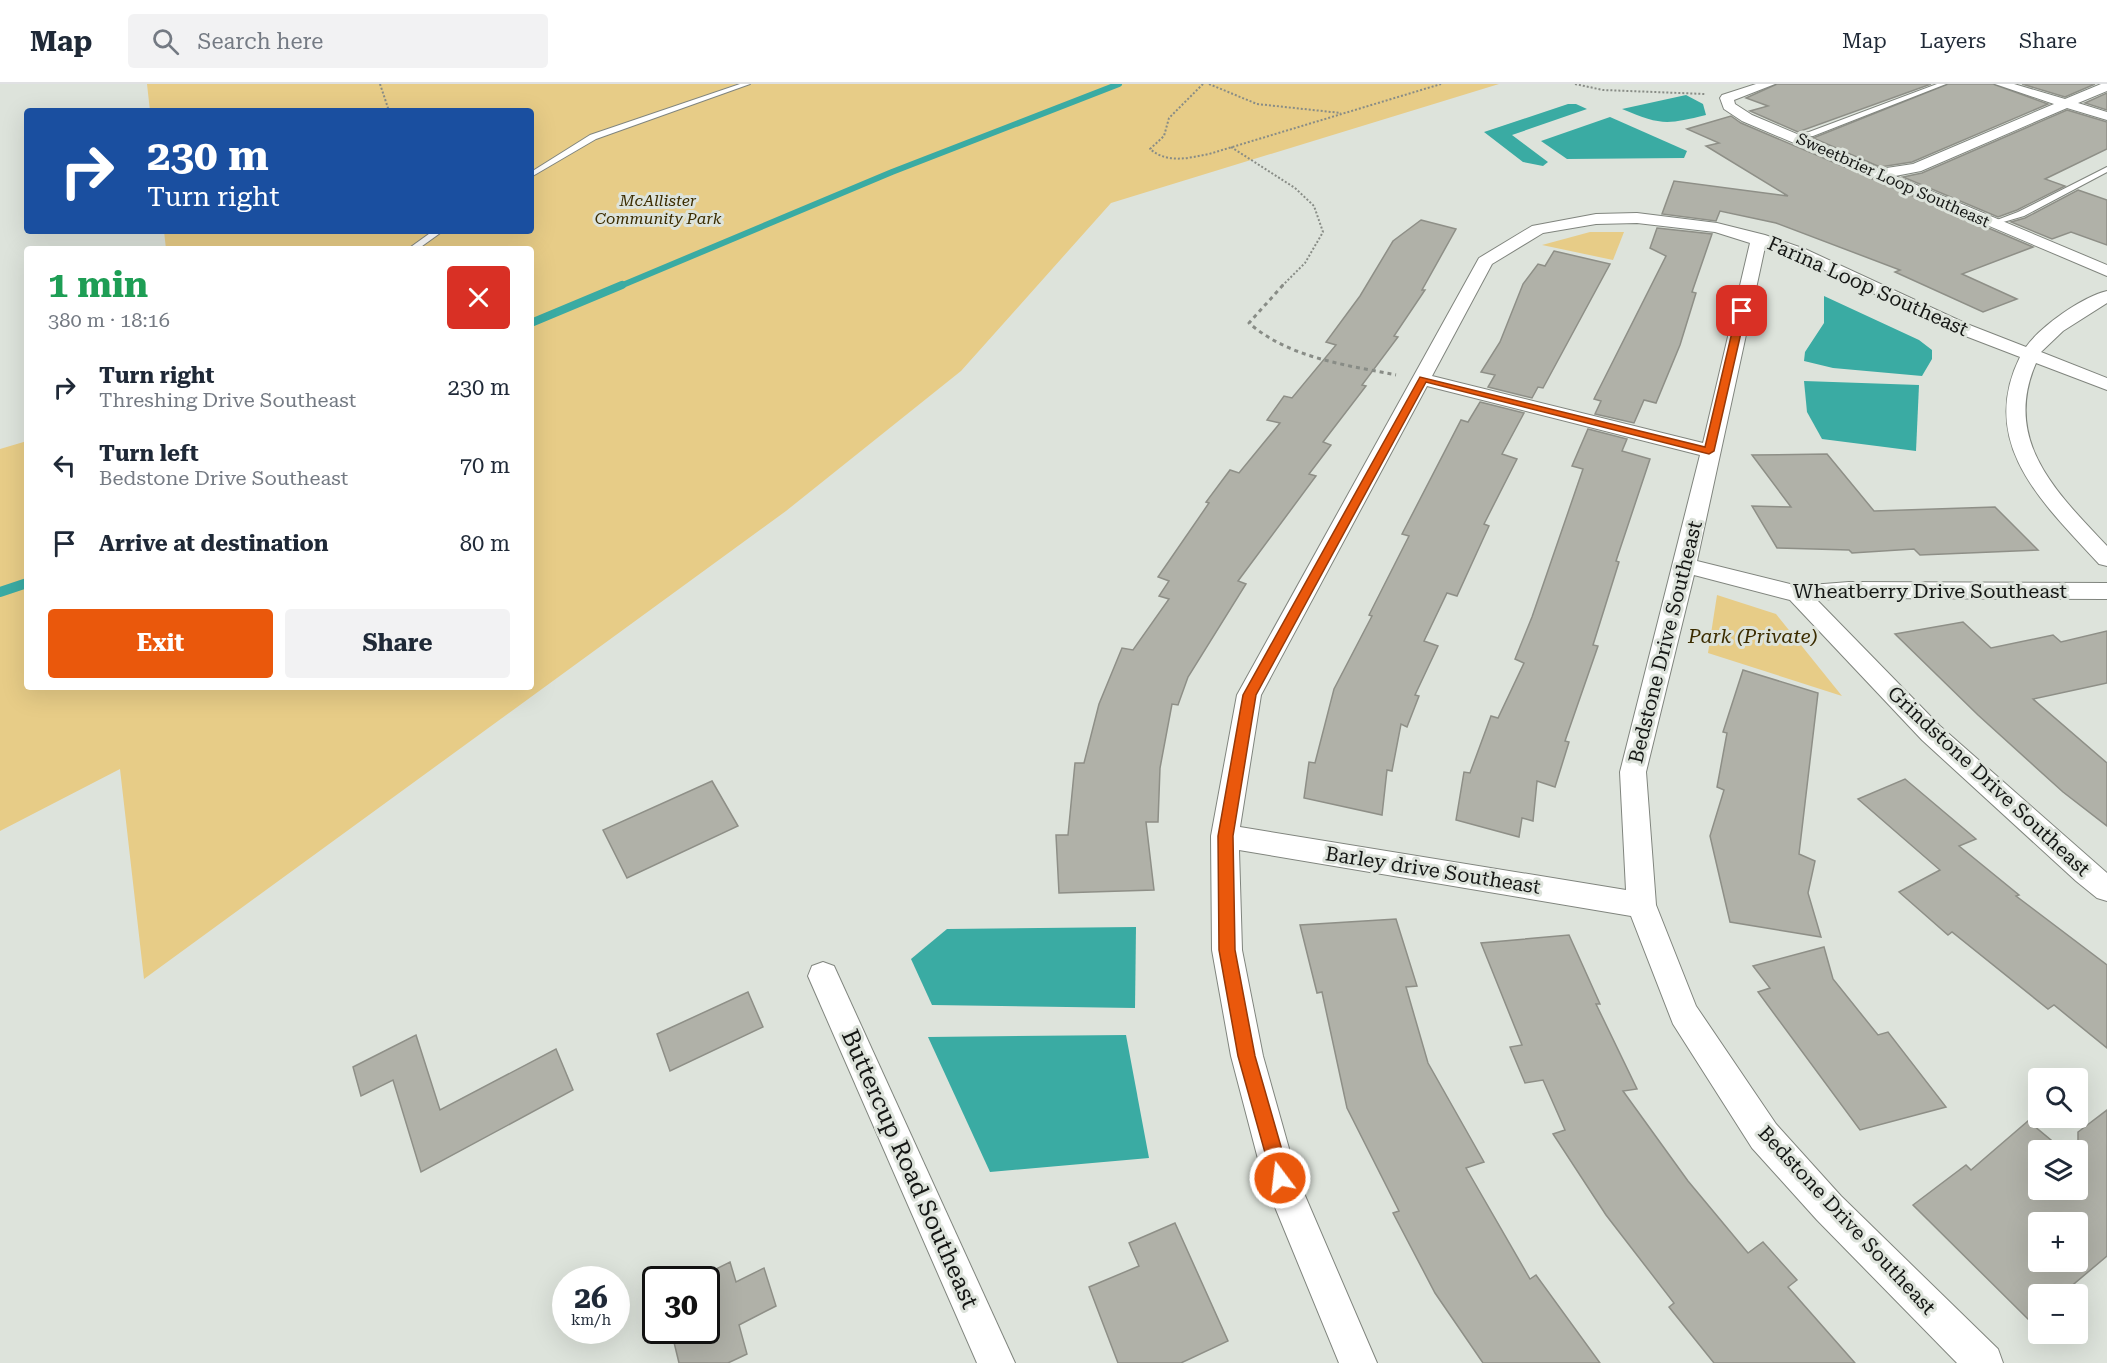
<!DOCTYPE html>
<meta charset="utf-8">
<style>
:root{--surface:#fff;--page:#f2f2f3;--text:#1f2937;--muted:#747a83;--line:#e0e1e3;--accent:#ea580c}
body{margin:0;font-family:"Roboto Serif",serif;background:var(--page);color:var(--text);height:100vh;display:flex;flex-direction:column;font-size:22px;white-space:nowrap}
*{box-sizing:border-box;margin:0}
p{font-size:20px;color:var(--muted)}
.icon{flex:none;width:33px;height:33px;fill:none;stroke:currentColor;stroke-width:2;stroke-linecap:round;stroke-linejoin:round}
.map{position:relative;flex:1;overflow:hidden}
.side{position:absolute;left:24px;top:162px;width:510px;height:444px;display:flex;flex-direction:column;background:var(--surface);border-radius:6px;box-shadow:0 6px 24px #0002}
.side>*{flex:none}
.hud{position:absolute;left:24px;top:24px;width:510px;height:126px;border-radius:6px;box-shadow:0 6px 24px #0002;background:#1a4fa0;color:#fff;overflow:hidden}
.fabs{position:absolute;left:2028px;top:984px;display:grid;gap:12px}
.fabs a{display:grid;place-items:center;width:60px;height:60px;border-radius:6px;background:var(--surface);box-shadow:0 6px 24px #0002;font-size:30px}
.speed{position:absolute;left:552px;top:1182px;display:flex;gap:12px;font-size:30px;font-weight:700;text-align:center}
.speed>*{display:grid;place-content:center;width:78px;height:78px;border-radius:50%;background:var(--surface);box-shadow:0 6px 24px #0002;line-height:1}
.speed small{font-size:15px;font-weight:400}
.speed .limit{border:3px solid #111;border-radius:9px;background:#fff;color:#111}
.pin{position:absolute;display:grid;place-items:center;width:51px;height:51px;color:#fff;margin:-26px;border-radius:12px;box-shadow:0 3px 9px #0006}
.me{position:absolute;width:66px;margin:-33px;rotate:345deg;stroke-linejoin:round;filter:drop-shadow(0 0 4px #0008)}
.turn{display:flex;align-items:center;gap:21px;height:126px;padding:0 24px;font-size:27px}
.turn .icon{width:78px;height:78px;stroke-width:2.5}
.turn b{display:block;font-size:42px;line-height:51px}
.round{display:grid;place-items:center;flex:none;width:63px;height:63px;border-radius:6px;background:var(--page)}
.overview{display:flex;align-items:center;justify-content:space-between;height:102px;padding:0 24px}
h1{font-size:36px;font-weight:700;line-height:45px;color:#1e9e55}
.primary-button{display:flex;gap:12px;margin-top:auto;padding:12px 24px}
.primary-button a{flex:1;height:69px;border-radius:6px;background:var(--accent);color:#fff;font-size:24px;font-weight:700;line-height:69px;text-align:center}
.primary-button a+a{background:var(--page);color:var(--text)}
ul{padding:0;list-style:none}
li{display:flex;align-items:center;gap:18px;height:78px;padding:0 24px}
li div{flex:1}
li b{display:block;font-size:22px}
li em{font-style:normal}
header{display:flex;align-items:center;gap:36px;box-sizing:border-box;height:84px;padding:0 30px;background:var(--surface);border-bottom:2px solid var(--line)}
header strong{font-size:28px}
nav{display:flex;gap:33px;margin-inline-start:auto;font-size:21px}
.search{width:420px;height:54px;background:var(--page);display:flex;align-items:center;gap:15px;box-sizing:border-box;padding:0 21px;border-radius:6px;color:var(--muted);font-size:22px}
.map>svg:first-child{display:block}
.green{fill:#e7cc87}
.water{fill:#3aaba3}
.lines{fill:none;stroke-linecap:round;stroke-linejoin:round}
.stream-far2{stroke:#3aaba3;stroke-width:6}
.stream-far1{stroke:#3aaba3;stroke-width:8}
.stream{stroke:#3aaba3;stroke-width:10}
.building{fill:#b0b1a8;stroke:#8e8f87;stroke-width:1.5;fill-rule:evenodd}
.lane-casing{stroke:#80857e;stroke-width:2}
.street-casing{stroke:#80857e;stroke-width:2}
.path-far1{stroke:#888c86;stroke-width:2;stroke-dasharray:2 2;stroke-linecap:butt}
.path{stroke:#888c86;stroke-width:3;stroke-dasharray:4 4;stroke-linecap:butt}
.lane{fill:#fff;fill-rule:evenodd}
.street{fill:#fff;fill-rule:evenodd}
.route{fill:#ea580c;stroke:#983908;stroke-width:1.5}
.labels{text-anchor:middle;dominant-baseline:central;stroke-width:6;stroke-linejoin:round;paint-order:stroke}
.far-street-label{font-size:16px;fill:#151715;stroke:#dde3db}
.far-park-label{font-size:16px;font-style:italic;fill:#3b2c00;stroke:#dde3db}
.street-label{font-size:20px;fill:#151715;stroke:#dde3db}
.park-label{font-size:20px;font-style:italic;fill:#3b2c00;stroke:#dde3db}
.near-street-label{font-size:24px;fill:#151715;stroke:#dde3db}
</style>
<header>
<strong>Map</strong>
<div class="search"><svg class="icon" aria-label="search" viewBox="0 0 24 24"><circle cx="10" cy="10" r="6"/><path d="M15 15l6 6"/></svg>Search here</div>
<nav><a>Map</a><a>Layers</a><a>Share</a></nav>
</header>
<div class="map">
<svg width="2107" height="1279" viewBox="0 0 2107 1279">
<rect width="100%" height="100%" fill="#dde3db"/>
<g class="green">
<polygon points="147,0 1499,0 1111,119 961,287 786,427 144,895 120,685 0,747 0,365 27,357 27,603 531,603 531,165 166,165 164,147 531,147 531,27 150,27"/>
<polygon points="1590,148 1624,148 1613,176 1542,161"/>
<polygon points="1717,511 1776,530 1842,612 1708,569"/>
</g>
<g class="water">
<path d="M1686 11 1703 20 1706 31C1666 41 1660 41 1622 25Z"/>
<polygon points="1568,20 1576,20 1587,25 1512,51 1548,78 1543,82 1523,78 1484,48"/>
<polygon points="1610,33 1687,67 1684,74 1567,75 1541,57"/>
<polygon points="1824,212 1919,256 1932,266 1932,275 1922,292 1833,284 1804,277 1805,268 1824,239"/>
<polygon points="1804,297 1919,301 1916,367 1822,355 1807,328"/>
<polygon points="1136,843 1135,924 932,921 911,875 947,845"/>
<polygon points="1126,951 1149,1074 990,1088 928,953"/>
</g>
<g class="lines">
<polyline class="stream-far2" points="618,203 892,88 1119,0"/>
<polyline class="stream-far1" points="531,239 622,201"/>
<polyline class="stream" points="0,508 27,499"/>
</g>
<g class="building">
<polygon points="1777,0 1931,0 1798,48 1750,27 1768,22 1746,14"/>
<polygon points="1948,0 1993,0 2048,20 1912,78 1880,83 1813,54"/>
<polygon points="2022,0 2095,0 2065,13"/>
<polygon points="2107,9 2107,26 2085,19"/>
<polygon points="2067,26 2107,38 2107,65 2045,95 2065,102 2017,126 1998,133 1903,93 1922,89"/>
<polygon points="1731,32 1741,39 2033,163 1962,190 2017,215 1983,228 1895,188 1900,186 1776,139 1720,127 1716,137 1662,130 1674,97 1788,112 1706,62 1719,59 1687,45"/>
<polygon points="2078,106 2107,116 2107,161 2071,148 2052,155 2011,138 2025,134"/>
<polygon points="1421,136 1456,145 1422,206 1425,206 1394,252 1398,253 1362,301 1366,302 1323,358 1331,361 1309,390 1316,392 1238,497 1246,500 1188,593 1178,621 1172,620 1160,684 1158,738 1146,738 1154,806 1059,809 1056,751 1068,751 1075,679 1084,679 1099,620 1122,564 1133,566 1169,515 1159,512 1169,497 1158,493 1209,419 1206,418 1230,386 1239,389 1280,339 1267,336 1284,312 1292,314 1336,261 1326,258 1360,212 1393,157"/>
<polygon points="1657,144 1712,150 1692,208 1696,209 1680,261 1656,319 1644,316 1634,339 1595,330 1601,317 1594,315 1666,172 1650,164"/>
<polygon points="1554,167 1610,180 1543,304 1538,303 1532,314 1488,303 1495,291 1481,288 1500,258 1523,200 1538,180 1545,182"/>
<polygon points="1480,318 1524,329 1502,370 1517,375 1484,440 1489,442 1457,512 1447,509 1424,557 1438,562 1415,611 1419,612 1407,643 1401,640 1392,687 1387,686 1382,731 1304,714 1309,678 1315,679 1334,605 1372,532 1369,531 1409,452 1402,450 1461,336 1468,338"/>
<polygon points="1588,345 1627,355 1622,367 1650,375 1616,477 1619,478 1593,561 1598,562 1565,657 1569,658 1555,703 1537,697 1533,737 1522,734 1519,753 1456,736 1464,688 1470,689 1491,632 1498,634 1524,579 1515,575 1532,533 1583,385 1572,382"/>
<polygon points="1827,370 1874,427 1995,423 2038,466 1920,471 1914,465 1852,469 1849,466 1777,464 1752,422 1791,423 1752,371"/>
<polygon points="1963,538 1991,564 2053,551 2061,558 2107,547 2107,599 2033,615 2107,679 2107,742 2063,708 1978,631 1895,550"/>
<polygon points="1743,586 1818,609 1799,770 1815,777 1808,809 1821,853 1730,838 1710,752 1724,706 1717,703 1727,649 1723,648"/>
<polygon points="1905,695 1976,755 1959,762 2019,811 2016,812 2107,881 2107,964 2054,921 2048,925 1952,848 1948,851 1899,808 1940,786 1858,715"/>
<polygon points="712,697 738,742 627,794 603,746"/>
<polygon points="1396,835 1417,902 1406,903 1428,979 1484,1078 1466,1084 1530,1195 1536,1191 1600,1279 1483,1279 1435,1209 1393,1129 1399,1127 1347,1024 1322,908 1317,909 1300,841"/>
<polygon points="1569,851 1600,920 1596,920 1637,1005 1623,1007 1688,1097 1748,1169 1763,1158 1797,1196 1788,1203 1855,1279 1714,1279 1669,1223 1674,1219 1606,1131 1553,1050 1565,1046 1543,996 1525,999 1510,963 1522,961 1481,859"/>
<polygon points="1824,863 1833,895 1878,951 1888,948 1946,1023 1860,1046 1758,908 1770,904 1753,882"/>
<polygon points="748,908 763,943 670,987 657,950"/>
<polygon points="416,951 440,1026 556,965 573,1006 421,1088 393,996 361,1012 353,983"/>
<path d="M2107 1026V1172L2062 1210H2038V1245L1913 1121 1966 1081 1971 1086 2028 1037 2063 1066H2038V1106H2078V1048ZM2038 1138H2078V1178H2038Z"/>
<polygon points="1175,1139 1228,1257 1181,1279 1118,1279 1089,1203 1139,1182 1129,1159"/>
<polygon points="730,1178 736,1198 764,1184 776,1222 739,1241 747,1270 728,1279 679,1279 671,1246 706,1246 706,1190"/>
</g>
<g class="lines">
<defs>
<g id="lane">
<polygon points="740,0 750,0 596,55 531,93 531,88 590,51"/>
<polygon points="1937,0 1946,0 1813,52 1793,54 1789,52 1809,48"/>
<polygon points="2107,83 2107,88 2024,132 1993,141 1989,139 2018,128"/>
<polygon points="433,147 443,147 418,165 408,165"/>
</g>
<g id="street">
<polygon points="1756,0 1775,0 1734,16 1735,20 1752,31 1880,85 1913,80 2054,20 1995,0 2014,0 2065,15 2101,0 2107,0 2107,7 2078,19 2107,28 2107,36 2067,24 1921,87 1895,92 2107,181 2107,192 1742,37 1724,25 1720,14 1722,11"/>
<path d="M1637 129 1717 139 1765 151 1805 165 1967 240 2026 263C2041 242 2082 213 2107 207V219L2063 247 2041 268 2107 294V306L2036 279C2002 357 2057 409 2107 462V482L2099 480C2044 420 1977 360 2020 273L1955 248 1793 171 1765 163 1697 477 1798 502 1849 498 2107 499V515L1849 514 1817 516 1940 642 2107 789V817L2097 814 2076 797 1922 656 1790 516 1694 491 1646 688 1656 821 1696 922 1776 1040 1841 1112 1998 1265 2003 1279H1957L1817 1136 1752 1064 1673 940 1631 832 1239 766 1242 866 1263 972 1297 1093 1377 1279H1339L1263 1094 1231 972 1212 866 1211 752 1237 611 1479 174 1532 142 1596 130ZM1637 139 1715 148 1750 159 1703 359 1432 292 1492 180 1543 149 1596 140ZM1427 302 1700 371 1620 688 1626 806 1240 743 1261 611Z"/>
<polygon points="823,878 834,882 1015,1279 977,1279 808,892 812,882"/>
</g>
</defs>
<use href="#lane" class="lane-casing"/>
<use href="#street" class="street-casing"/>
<g class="path-far1">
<polyline points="380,0 389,27"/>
<path d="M1203 0 1169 34 1164 52 1150 65C1168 80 1188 74 1209 70L1441 0"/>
<polyline points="1209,0 1257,20 1341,29"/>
<polyline points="1575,0 1603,6 1705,10"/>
<polyline points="1231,63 1295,104 1314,122 1323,148 1305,179 1281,203"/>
</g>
<path class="path" d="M1283 201 1249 239C1289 274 1346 281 1396 291"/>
<use href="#lane" class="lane"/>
<use href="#street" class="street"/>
</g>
<polygon class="route" points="1742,224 1746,227 1714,367 1709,370 1426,298 1256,611 1233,752 1235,866 1255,972 1290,1094 1287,1101 1280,1103 1274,1101 1238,972 1219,866 1218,752 1243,611 1420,293 1705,363 1737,227"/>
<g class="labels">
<g class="far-street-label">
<text transform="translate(1893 96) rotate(24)">Sweetbrier Loop Southeast</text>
</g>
<g class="far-park-label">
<text x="658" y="116">McAllister<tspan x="658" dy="18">Community Park</tspan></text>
</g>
<g class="street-label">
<text transform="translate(1868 202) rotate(24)">Farina Loop Southeast</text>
<text x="1930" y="507">Wheatberry Drive Southeast</text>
<text transform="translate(1665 558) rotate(-76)">Bedstone Drive Southeast</text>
<text transform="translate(1989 697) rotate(43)">Grindstone Drive Southeast</text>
<text transform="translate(1433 786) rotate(9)">Barley drive Southeast</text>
<text transform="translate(1847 1136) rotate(47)">Bedstone Drive Southeast</text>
</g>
<g class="park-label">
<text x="1753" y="552">Park (Private)</text>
</g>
<g class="near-street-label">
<text transform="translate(910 1085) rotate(66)">Buttercup Road Southeast</text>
</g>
</g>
</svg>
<div class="fabs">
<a><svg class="icon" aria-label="search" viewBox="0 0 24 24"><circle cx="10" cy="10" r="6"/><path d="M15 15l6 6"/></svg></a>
<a><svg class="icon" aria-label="layers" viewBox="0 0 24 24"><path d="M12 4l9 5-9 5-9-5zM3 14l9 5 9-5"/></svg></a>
<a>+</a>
<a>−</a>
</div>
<div class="speed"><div>26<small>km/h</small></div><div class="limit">30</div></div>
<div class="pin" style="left:1742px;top:227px;background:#d93025"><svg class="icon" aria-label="arrive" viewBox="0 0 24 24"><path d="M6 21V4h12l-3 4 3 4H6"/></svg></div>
<svg class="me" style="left:1280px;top:1094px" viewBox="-20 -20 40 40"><circle r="17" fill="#ea580c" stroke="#fff" stroke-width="3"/><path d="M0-11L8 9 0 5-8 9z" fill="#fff"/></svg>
<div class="hud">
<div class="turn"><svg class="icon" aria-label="right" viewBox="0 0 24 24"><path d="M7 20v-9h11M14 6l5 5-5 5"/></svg><div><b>230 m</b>Turn right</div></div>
</div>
<section class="side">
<div class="overview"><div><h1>1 min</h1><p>380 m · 18:16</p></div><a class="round" style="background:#d93025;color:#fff"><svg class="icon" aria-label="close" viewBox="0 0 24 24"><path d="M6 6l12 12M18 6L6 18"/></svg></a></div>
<ul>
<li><svg class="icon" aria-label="right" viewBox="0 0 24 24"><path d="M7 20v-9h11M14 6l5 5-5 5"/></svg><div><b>Turn right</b><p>Threshing Drive Southeast</p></div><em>230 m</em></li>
<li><svg class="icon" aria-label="left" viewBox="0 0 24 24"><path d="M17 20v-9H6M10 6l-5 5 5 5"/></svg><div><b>Turn left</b><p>Bedstone Drive Southeast</p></div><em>70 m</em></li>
<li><svg class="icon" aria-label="arrive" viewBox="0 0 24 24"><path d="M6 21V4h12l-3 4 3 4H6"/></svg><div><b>Arrive at destination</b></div><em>80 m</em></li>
</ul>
<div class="primary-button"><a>Exit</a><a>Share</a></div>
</section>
</div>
